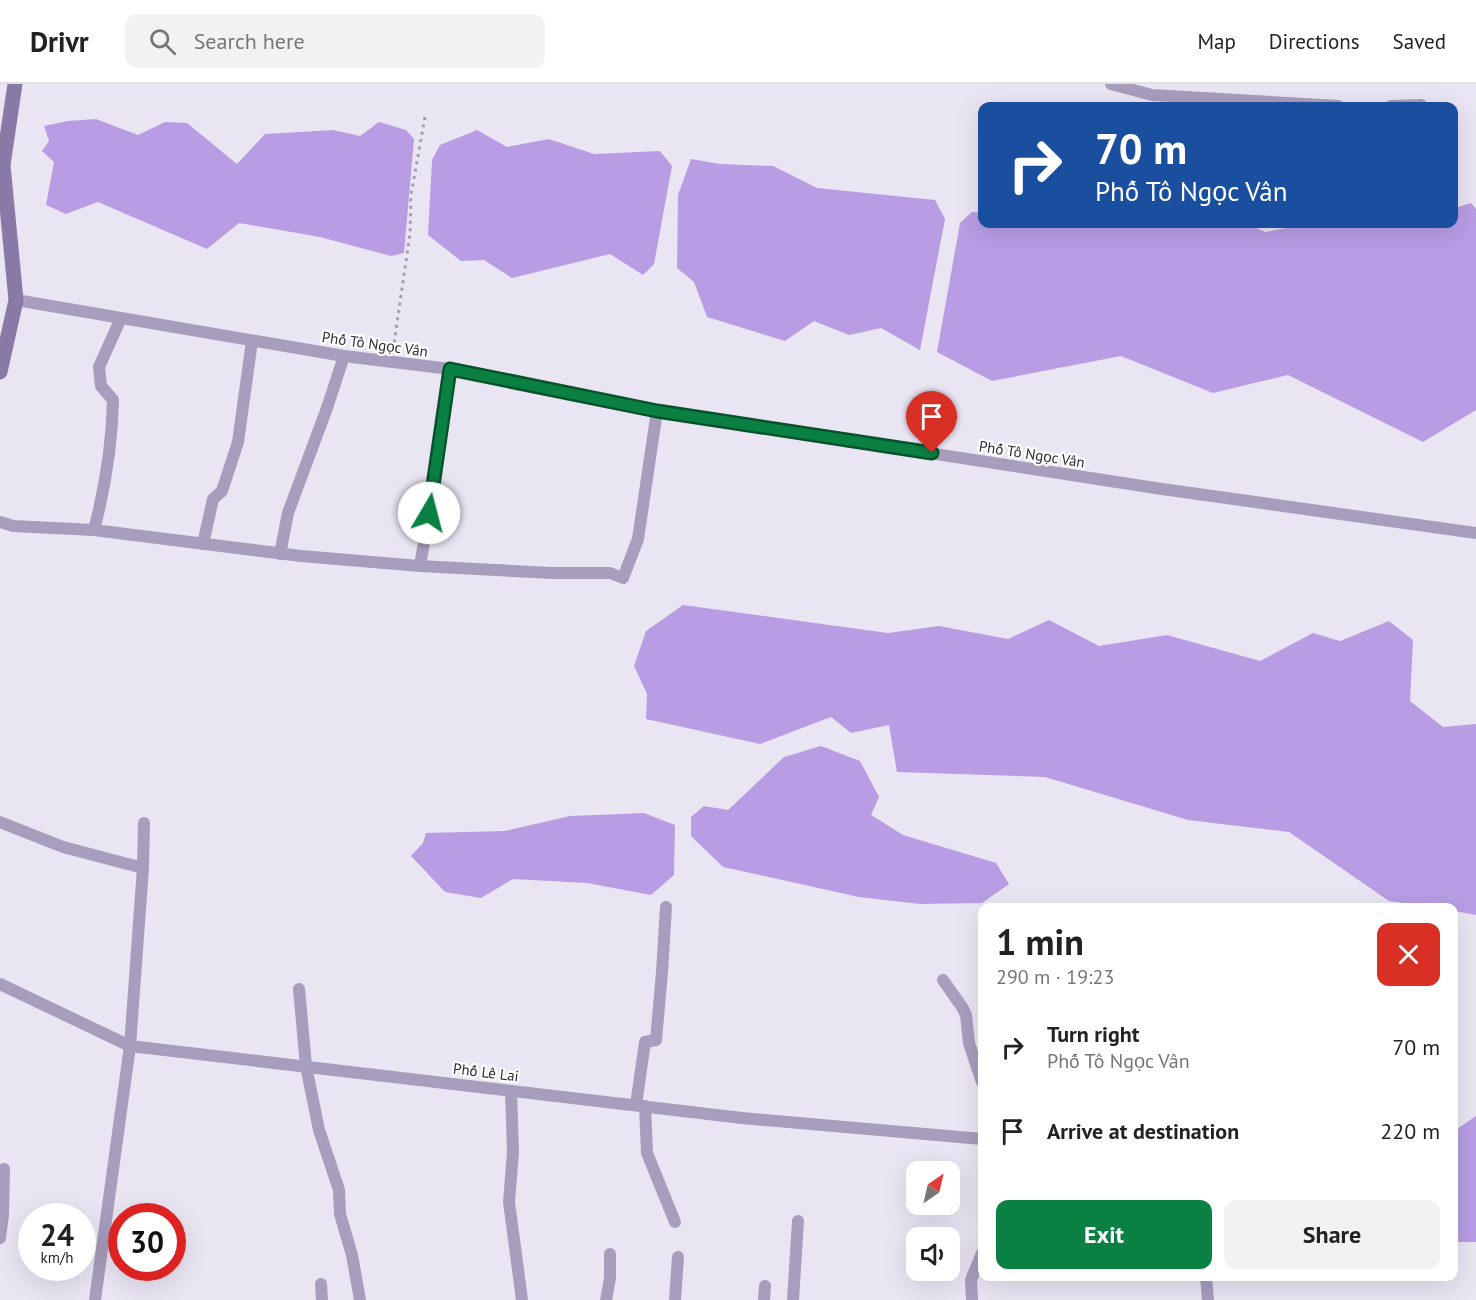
<!DOCTYPE html>
<meta charset="utf-8">
<style>
:root{--surface:#fff;--page:#f2f2f2;--text:#222;--muted:#767676;--line:#e0e0e0;--accent:#0b8043}
body{margin:0;font-family:"PT Sans",sans-serif;background:var(--page);color:var(--text);height:100vh;display:flex;flex-direction:column;font-size:22px;white-space:nowrap}
*{box-sizing:border-box;margin:0}
p{font-size:20px;color:var(--muted)}
.icon{flex:none;width:33px;height:33px;fill:none;stroke:currentColor;stroke-width:2;stroke-linecap:round;stroke-linejoin:round}
.map{position:relative;flex:1;overflow:hidden}
.panel{position:absolute;left:978px;top:819px;width:480px;height:378px;display:flex;flex-direction:column;background:var(--surface);border-radius:12px;box-shadow:0 6px 24px #0002}
.panel>*{flex:none}
.guide{position:absolute;left:978px;top:18px;width:480px;height:126px;border-radius:12px;box-shadow:0 6px 24px #0002;background:#1a4fa0;color:#fff;overflow:hidden}
.needle{width:39px;rotate:34deg}
.tools{position:absolute;left:906px;top:1077px;display:grid;gap:12px}
.tools a{display:grid;place-items:center;width:54px;height:54px;border-radius:12px;background:var(--surface);box-shadow:0 6px 24px #0002;font-size:30px}
.speed{position:absolute;left:18px;top:1119px;display:flex;gap:12px;font-size:30px;font-weight:700;text-align:center}
.speed>*{display:grid;place-content:center;width:78px;height:78px;border-radius:50%;background:var(--surface);box-shadow:0 6px 24px #0002;line-height:1}
.speed small{font-size:15px;font-weight:400}
.speed .limit{border:9px solid #d22;background:#fff;color:#111}
.pin{position:absolute;display:grid;place-items:center;width:51px;height:51px;color:#fff;margin:-62px -26px;border-radius:50% 50% 50% 0;rotate:-45deg;box-shadow:0 0 6px #0007}
.pin .icon{rotate:45deg}
.me{position:absolute;width:66px;margin:-33px;rotate:8deg;stroke-linejoin:round;filter:drop-shadow(0 0 4px #0008)}
.turn{display:flex;align-items:center;gap:21px;height:126px;padding:0 18px;font-size:27px}
.turn .icon{width:78px;height:78px;stroke-width:2.5}
.turn b{display:block;font-size:42px;line-height:51px}
.round{display:grid;place-items:center;flex:none;width:63px;height:63px;border-radius:12px;background:var(--page)}
.headline{display:flex;align-items:center;justify-content:space-between;height:102px;padding:0 18px}
h1{font-size:36px;font-weight:800;line-height:45px}
.cta{display:flex;gap:12px;margin-top:auto;padding:12px 18px}
.cta a{flex:1;height:69px;border-radius:12px;background:var(--accent);color:#fff;font-size:24px;font-weight:800;line-height:69px;text-align:center}
.cta a+a{background:var(--page);color:var(--text)}
ul{padding:0;list-style:none}
li{display:flex;align-items:center;gap:18px;height:84px;padding:0 18px}
li div{flex:1}
li b{display:block;font-size:22px}
li em{font-style:normal}
header{display:flex;align-items:center;gap:36px;box-sizing:border-box;height:84px;padding:0 30px;background:var(--surface);border-bottom:2px solid var(--line)}
header strong{font-size:28px}
nav{display:flex;gap:33px;margin-inline-start:auto;font-size:21px}
.search{width:420px;height:54px;background:var(--page);display:flex;align-items:center;gap:15px;box-sizing:border-box;padding:0 21px;border-radius:12px;color:var(--muted);font-size:22px}
.map>svg:first-child{display:block}
.water{fill:#b89de5}
.lines{fill:none;stroke-linecap:round;stroke-linejoin:round}
.path{stroke:#a39fa9;stroke-width:3;stroke-dasharray:3 4.5;stroke-linecap:butt}
.street{stroke:#a89dbd;stroke-width:12}
.secondary{stroke:#8979a7;stroke-width:15}
.route-casing{stroke:#07532c;stroke-width:15}
.route{stroke:#0b8043;stroke-width:10}
.labels{text-anchor:middle;dominant-baseline:central;stroke-width:4.5;stroke-linejoin:round;paint-order:stroke}
.street-label{font-size:15px;fill:#2e2c31;stroke:#fff}
</style>
<header>
<strong>Drivr</strong>
<div class="search"><svg class="icon" aria-label="search" viewBox="0 0 24 24"><circle cx="10" cy="10" r="6"/><path d="M15 15l6 6"/></svg>Search here</div>
<nav><a>Map</a><a>Directions</a><a>Saved</a></nav>
</header>
<div class="map">
<svg width="1476" height="1216" viewBox="0 0 1476 1216">
<rect width="100%" height="100%" fill="#eae5f3"/>
<g class="water">
<polygon points="96,35 138,51 165,38 187,39 237,80 265,50 333,46 360,52 379,38 406,46 414,55 404,169 391,172 320,153 239,139 207,165 98,118 66,130 46,121 54,78 42,67 49,57 44,42 68,37"/>
<polygon points="477,46 507,63 549,55 594,70 660,67 672,82 654,180 643,191 610,170 512,194 484,176 461,177 428,151 432,76 440,61"/>
<polygon points="691,75 720,80 773,82 817,104 935,116 945,135 920,266 881,244 849,251 814,237 785,257 707,233 694,198 677,184 678,111"/>
<polygon points="1471,119 1476,125 1476,326 1423,358 1288,291 1213,309 1121,272 992,297 937,268 960,139 972,128 982,129 982,140 1248,140 1265,148 1309,140 1454,140 1454,124"/>
<polygon points="683,521 888,549 939,542 1008,555 1049,536 1099,562 1167,551 1260,577 1313,549 1340,557 1389,537 1413,556 1410,617 1443,643 1476,640 1476,831 1454,827 1454,824 1433,823 1389,817 1289,748 1188,736 1045,693 897,688 889,641 851,649 831,633 760,660 646,635 647,610 634,582 646,547"/>
<polygon points="821,662 860,677 879,713 871,731 903,751 996,779 1009,800 982,819 920,820 859,813 723,783 691,752 691,733 704,722 728,726 784,673"/>
<polygon points="644,729 675,741 674,791 651,811 587,799 513,795 481,814 445,808 411,772 423,759 426,749 505,747 570,732"/>
<polygon points="1476,1032 1476,1158 1454,1158 1454,1047"/>
</g>
<g class="lines">
<polyline class="path" points="393,266 410,150 411,111 425,33"/>
<g class="street">
<polyline points="1111,0 1152,11 1338,22"/>
<polyline points="1391,22 1421,21"/>
<polyline points="16,216 344,272 450,285 657,327 1162,405 1476,449"/>
<polyline points="0,438 13,442 94,446 301,472 420,482 552,489 610,489 623,494 638,455 657,327"/>
<path d="M94 446C105 404 112 360 113 316L101 302 99 283 121 234"/>
<polyline points="203,460 213,415 222,407 238,358 252,257"/>
<polyline points="280,470 288,429 327,324 344,272"/>
<polyline points="420,482 429,429 450,285"/>
<polyline points="0,738 63,763 143,784"/>
<polyline points="943,896 962,923 966,931 969,959 982,998"/>
<polyline points="0,900 130,962 742,1034 982,1055"/>
<polyline points="299,905 306,982 319,1046 339,1106 340,1130 352,1171 360,1216"/>
<polyline points="511,1007 513,1068 509,1118 522,1216"/>
<polyline points="636,1021 645,958 656,956 662,888 666,823"/>
<polyline points="645,1022 647,1069 675,1138"/>
<polyline points="0,1154 3,1131 4,1085"/>
<polyline points="1206,1192 1208,1216"/>
<polyline points="321,1200 322,1216"/>
<polyline points="95,1216 130,962 143,784 144,739"/>
<polyline points="606,1216 610,1194 610,1170"/>
<polyline points="675,1216 678,1173"/>
<polyline points="764,1216 765,1202"/>
<polyline points="793,1216 798,1137"/>
<polyline points="972,1216 971,1196 982,1169"/>
</g>
<polyline class="secondary" points="0,288 16,216 3,81 15,0"/>
</g>
<g class="lines">
<defs>
<polyline id="route" points="429,429 450,285 657,327 932,369"/>
</defs>
<use href="#route" class="route-casing"/>
<use href="#route" class="route"/>
</g>
<g class="labels">
<g class="street-label">
<text transform="translate(375 260) rotate(8)">Phố Tô Ngọc Vân</text>
<text transform="translate(1032 370) rotate(9)">Phố Tô Ngọc Vân</text>
<text transform="translate(486 988) rotate(7)">Phố Lê Lai</text>
</g>
</g>
</svg>
<div class="tools">
<a><svg class="needle" viewBox="-14 -14 28 28"><path d="M0-13l5 13h-10z" fill="#e53935"/><path d="M0 13l5-13h-10z" fill="#767676"/></svg></a>
<a><svg class="icon" aria-label="sound" viewBox="0 0 24 24"><path d="M4 9h4l5-4v14l-5-4H4zM17 9q2 3 0 6"/></svg></a>
</div>
<div class="speed"><div>24<small>km/h</small></div><div class="limit">30</div></div>
<div class="pin" style="left:932px;top:369px;background:#d93025"><svg class="icon" aria-label="arrive" viewBox="0 0 24 24"><path d="M6 21V4h12l-3 4 3 4H6"/></svg></div>
<svg class="me" style="left:429px;top:429px" viewBox="-20 -20 40 40"><circle r="19" fill="#fff"/><path d="M0-13L10 11 0 6-10 11z" fill="#0b8043"/></svg>
<div class="guide">
<div class="turn"><svg class="icon" aria-label="right" viewBox="0 0 24 24"><path d="M7 20v-9h11M14 6l5 5-5 5"/></svg><div><b>70 m</b>Phố Tô Ngọc Vân</div></div>
</div>
<section class="panel">
<div class="headline"><div><h1>1 min</h1><p>290 m · 19:23</p></div><a class="round" style="background:#d93025;color:#fff"><svg class="icon" aria-label="close" viewBox="0 0 24 24"><path d="M6 6l12 12M18 6L6 18"/></svg></a></div>
<ul>
<li><svg class="icon" aria-label="right" viewBox="0 0 24 24"><path d="M7 20v-9h11M14 6l5 5-5 5"/></svg><div><b>Turn right</b><p>Phố Tô Ngọc Vân</p></div><em>70 m</em></li>
<li><svg class="icon" aria-label="arrive" viewBox="0 0 24 24"><path d="M6 21V4h12l-3 4 3 4H6"/></svg><div><b>Arrive at destination</b></div><em>220 m</em></li>
</ul>
<div class="cta"><a>Exit</a><a>Share</a></div>
</section>
</div>
